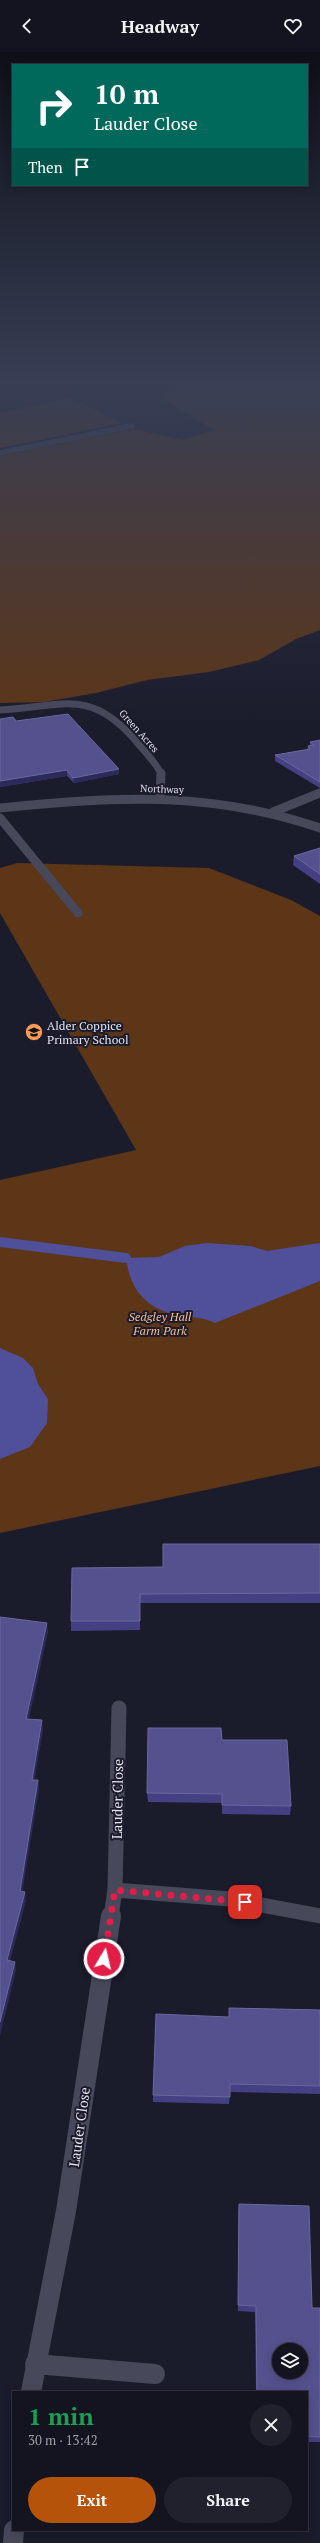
<!DOCTYPE html>
<meta charset="utf-8">
<style>
:root{--surface:#141420;--page:#21212d;--text:#f1f3f6;--muted:#9d9ea5;--line:#33333e;--accent:#b45309}
body{margin:0;font-family:"PT Serif",serif;background:var(--page);color:var(--text);height:100vh;display:flex;flex-direction:column;font-size:15px;white-space:nowrap}
*{box-sizing:border-box;margin:0}
p{font-size:13px;color:var(--muted)}
.icon{flex:none;width:22px;height:22px;fill:none;stroke:currentColor;stroke-width:2;stroke-linecap:round;stroke-linejoin:round}
.map{position:relative;flex:1;overflow:hidden}
.side{position:absolute;left:12px;top:2339px;width:296px;height:140px;display:flex;flex-direction:column;background:var(--surface);border-radius:0px;box-shadow:0 2px 10px #0003,0 0 0 1px var(--line)}
.side>*{flex:none}
.hud{position:absolute;left:12px;top:12px;width:296px;height:122px;border-radius:0px;box-shadow:0 2px 10px #0003,0 0 0 1px var(--line);background:#00695c;color:#fff;overflow:hidden}
.controls{position:absolute;left:272px;top:2291px;display:grid;gap:8px}
.controls a{display:grid;place-items:center;width:36px;height:36px;border-radius:50%;background:var(--surface);box-shadow:0 2px 10px #0003,0 0 0 1px var(--line);font-size:20px}
.pin{position:absolute;display:grid;place-items:center;width:34px;height:34px;color:#fff;margin:-17px;border-radius:8px;box-shadow:0 2px 6px #0006}
.me{position:absolute;width:44px;margin:-22px;rotate:9deg;stroke-linejoin:round;filter:drop-shadow(0 0 3px #0008)}
.turn{display:flex;align-items:center;gap:14px;height:84px;padding:0 16px;font-size:18px}
.turn .icon{width:52px;height:52px;stroke-width:2.5}
.turn b{display:block;font-size:28px;line-height:34px}
.then{display:flex;align-items:center;height:38px;padding:0 16px;background:#0003;gap:8px;font-size:15px}
.round{display:grid;place-items:center;flex:none;width:42px;height:42px;border-radius:21px;background:var(--page)}
.head{display:flex;align-items:center;justify-content:space-between;height:68px;padding:0 16px}
h1{font-size:24px;font-weight:700;line-height:30px;color:#1e9e55}
.action{display:flex;gap:8px;margin-top:auto;padding:8px 16px}
.action a{flex:1;height:46px;border-radius:24px;background:var(--accent);color:#fff;font-size:16px;font-weight:700;line-height:46px;text-align:center}
.action a+a{background:var(--page);color:var(--text)}
header{display:flex;justify-content:space-between;align-items:center;height:52px;padding:0 16px;background:var(--surface);font-size:18px;font-weight:700}
.map>svg:first-child{display:block}
.green{fill:#5d3517}
.water{fill:#504f99}
.lines{fill:none;stroke-linecap:round;stroke-linejoin:round}
.stream-far1{stroke:#504f99;stroke-width:4.5}
.stream{stroke:#504f99;stroke-width:10}
.minor-far4{stroke:#47495b;stroke-width:5.5}
.minor-far3{stroke:#47495b;stroke-width:7}
.minor-far2{stroke:#47495b;stroke-width:9}
.minor-far1{stroke:#47495b;stroke-width:15}
.minor{stroke:#47495b;stroke-width:20}
.wall{fill:#444083}
.shaded-wall{fill:#2c2a5b}
.building{fill:#55518e;stroke:#6a689d;fill-rule:evenodd}
.route{stroke:#e11d48;stroke-width:7;stroke-dasharray:0 12.6}
.labels{text-anchor:middle;dominant-baseline:central;stroke-width:4;stroke-linejoin:round;paint-order:stroke}
.far-street-label{font-size:10px;fill:#e0e1ec;stroke:#1a1b2b}
.poi-label{font-size:12px;fill:#e0e1ec;stroke:#1a1b2b;text-anchor:start}
.park-label{font-size:12px;font-style:italic;fill:#f8bb93;stroke:#1a1b2b}
.near-street-label{font-size:14px;fill:#e0e1ec;stroke:#1a1b2b}
</style>
<header><svg class="icon" aria-label="back" viewBox="0 0 24 24"><path d="M15 5l-7 7 7 7"/></svg>Headway<svg class="icon" aria-label="heart" viewBox="0 0 24 24"><path d="M12 20l-8-8c-3-5 5-10 8-4 3-6 11-1 8 4z"/></svg></header>
<div class="map">
<svg width="320" height="2491" viewBox="0 0 320 2491">
<rect width="100%" height="100%" fill="#1a1b2b"/>
<g class="green">
<polygon points="195,329 320,329 320,578 296,587 259,608 209,620 147,628 96,641 44,650 0,651 0,404 134,377 183,388 214,378 159,345 185,330"/>
<polygon points="70,346 122,371 0,396 0,361"/>
<polygon points="17,811 209,816 291,848 320,864 320,1414 0,1481 0,1128 136,1098 0,861 0,816"/>
</g>
<g class="water">
<path d="M207 1191 251 1194 267 1199 320 1191V1229L215 1271C203 1265 195 1266 182 1264 148 1259 130 1239 126 1206L159 1205 185 1194Z"/>
<polygon points="0,1296 23,1306 33,1316 38,1332 48,1347 47,1371 30,1395 0,1407"/>
</g>
<g class="lines">
<polyline class="stream-far1" points="318,329 320,330"/>
<polyline class="stream" points="0,1190 126,1206"/>
<polyline class="minor-far4" points="0,401 132,374"/>
<path class="minor-far3" d="M0 658C61 655 89 635 135 688 143 698 156 710 161 722"/>
<g class="minor-far2">
<polyline points="160,747 161,721"/>
<path d="M0 756C112 744 212 739 320 776"/>
<polyline points="273,760 320,741"/>
<polyline points="0,766 78,861"/>
</g>
<g class="minor-far1">
<polyline points="115,1838 119,1656"/>
<polyline points="111,1865 115,1838 230,1847 320,1864"/>
</g>
<g class="minor">
<polyline points="35,2312 155,2322"/>
<polyline points="31,2340 66,2159 111,1864"/>
<polyline points="13,2491 14,2478"/>
</g>
</g>
<g class="wall">
<polygon points="0,667 16,669 119,722 74,731 67,724 0,735"/>
<polygon points="320,688 320,736 275,709 275,703 307,698 308,694 310,693 310,690"/>
<polygon points="320,796 320,832 293,813 294,804"/>
<polygon points="320,1492 320,1551 140,1551 140,1578 71,1579 71,1569 163,1515"/>
<polygon points="222,1688 291,1754 290,1763 222,1762 222,1751 148,1750 147,1741"/>
<polygon points="229,1956 320,1958 320,2042 230,2040 229,2052 153,2050 153,2043 229,1965"/>
<polygon points="239,2152 312,2256 320,2256 320,2390 307,2390 307,2340 256,2340 255,2260 238,2259 238,2159"/>
</g>
<g class="shaded-wall">
<polygon points="119,717 119,722 74,731 73,726"/>
<polygon points="67,718 67,724 0,735 0,729"/>
<polygon points="47,1571 48,1580 27,1676 26,1667"/>
<polygon points="42,1668 43,1678 33,1737 32,1728"/>
<polygon points="38,1728 39,1737 21,1848 20,1839"/>
<polygon points="25,1840 26,1849 8,1917 7,1908"/>
<polygon points="15,1910 16,1918 0,1984 0,1970"/>
</g>
<g class="building">
<polygon points="68,662 119,717 73,726 67,718 0,729 0,667 13,665 16,669"/>
<polygon points="320,688 320,730 275,703 310,697 308,694 314,693 310,690"/>
<polygon points="320,796 320,822 294,804"/>
<polygon points="163,1492 320,1492 320,1541 140,1542 140,1569 71,1569 72,1516 163,1515"/>
<polygon points="0,1565 47,1571 26,1667 42,1668 32,1728 38,1728 20,1839 25,1840 7,1908 15,1910 0,1970"/>
<polygon points="148,1676 221,1676 222,1688 287,1688 291,1754 222,1753 222,1742 147,1741"/>
<polygon points="229,1956 320,1958 320,2034 230,2032 230,2045 153,2043 156,1962 229,1965"/>
<path d="M239 2152 309 2154 312 2256H320V2385L307 2384V2340H257L256 2254 238 2253ZM279 2298H301V2320H279Z"/>
</g>
<linearGradient id="sky" x2="0" y2="1"><stop stop-color="#0e0f18"/><stop offset="0.49" stop-color="#383f55"/><stop offset="1" stop-color="#383f55" stop-opacity="0"/></linearGradient>
<rect width="320" height="678" fill="url(#sky)"/>
<g class="lines">
<polyline class="route" points="104,1907 115,1838 245,1850"/>
</g>
<defs>
<symbol id="school-disc" viewBox="-11 -11 22 22"><circle r="9.5" fill="#fd9c56" stroke="#1a1b2b"/><path d="M0-5L7-2L0 1L-7-2ZM-4 1L0 2.5L4 1V4Q0 6-4 4Z" fill="#111"/></symbol>
</defs>
<g fill-rule="evenodd">
<use href="#school-disc" x="24" y="970" width="20" height="20"/>
</g>
<g class="labels">
<g class="far-street-label">
<text transform="translate(139 679) rotate(48)">Green Acres</text>
<text transform="translate(162 737) rotate(2)">Northway</text>
</g>
<g class="poi-label">
<text x="47" y="973">Alder Coppice<tspan x="47" dy="14">Primary School</tspan></text>
</g>
<g class="park-label">
<text x="160" y="1264">Sedgley Hall<tspan x="160" dy="14">Farm Park</tspan></text>
</g>
<g class="near-street-label">
<text transform="translate(117 1747) rotate(-89)">Lauder Close</text>
<text transform="translate(79 2075) rotate(-82)">Lauder Close</text>
</g>
</g>
</svg>
<div class="controls">
<a><svg class="icon" aria-label="layers" viewBox="0 0 24 24"><path d="M12 4l9 5-9 5-9-5zM3 14l9 5 9-5"/></svg></a>
</div>
<div class="pin" style="left:245px;top:1850px;background:#d93025"><svg class="icon" aria-label="arrive" viewBox="0 0 24 24"><path d="M6 21V4h12l-3 4 3 4H6"/></svg></div>
<svg class="me" style="left:104px;top:1907px" viewBox="-20 -20 40 40"><circle r="17" fill="#e11d48" stroke="#fff" stroke-width="3"/><path d="M0-11L8 9 0 5-8 9z" fill="#fff"/></svg>
<div class="hud">
<div class="turn"><svg class="icon" aria-label="right" viewBox="0 0 24 24"><path d="M7 20v-9h11M14 6l5 5-5 5"/></svg><div><b>10 m</b>Lauder Close</div></div>
<div class="then">Then<svg class="icon" aria-label="arrive" viewBox="0 0 24 24"><path d="M6 21V4h12l-3 4 3 4H6"/></svg></div>
</div>
<section class="side">
<div class="head"><div><h1>1 min</h1><p>30 m · 13:42</p></div><a class="round"><svg class="icon" aria-label="close" viewBox="0 0 24 24"><path d="M6 6l12 12M18 6L6 18"/></svg></a></div>
<div class="action"><a>Exit</a><a>Share</a></div>
</section>
</div>
